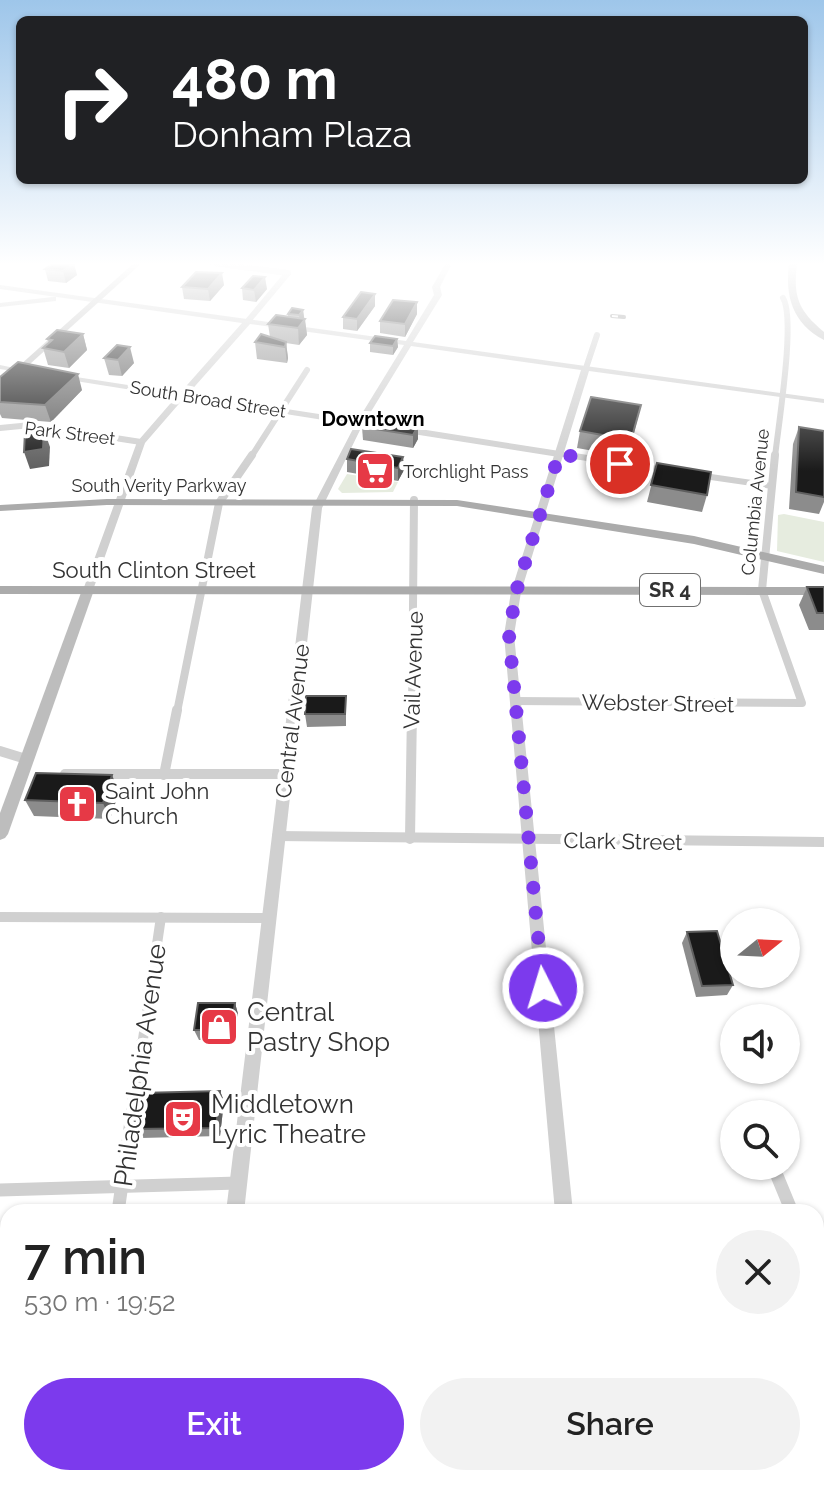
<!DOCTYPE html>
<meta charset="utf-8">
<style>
:root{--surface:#fff;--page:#f2f2f2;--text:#222;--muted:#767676;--accent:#7c3aed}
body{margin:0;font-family:Raleway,sans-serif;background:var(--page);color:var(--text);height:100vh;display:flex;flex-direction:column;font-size:30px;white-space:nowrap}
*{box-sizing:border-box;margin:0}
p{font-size:26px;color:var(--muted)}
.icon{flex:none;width:44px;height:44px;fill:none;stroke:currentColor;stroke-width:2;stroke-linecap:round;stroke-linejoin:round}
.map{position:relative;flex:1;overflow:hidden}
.panel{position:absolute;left:0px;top:1204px;width:824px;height:282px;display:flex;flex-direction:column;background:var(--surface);border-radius:24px 24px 0 0;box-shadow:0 2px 6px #0004}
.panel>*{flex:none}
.hud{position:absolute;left:16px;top:16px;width:792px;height:168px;border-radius:12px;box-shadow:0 2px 6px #0004;background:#202124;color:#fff;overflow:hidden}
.needle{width:52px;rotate:72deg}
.fabs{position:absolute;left:720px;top:908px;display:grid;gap:16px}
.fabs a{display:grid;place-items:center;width:80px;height:80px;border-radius:50%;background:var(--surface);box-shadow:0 2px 6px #0004;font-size:40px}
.pin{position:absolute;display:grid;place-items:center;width:68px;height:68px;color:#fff;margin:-34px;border:4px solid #fff;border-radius:50%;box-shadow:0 2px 8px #0007}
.me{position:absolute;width:88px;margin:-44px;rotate:355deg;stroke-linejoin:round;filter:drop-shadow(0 0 6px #0008)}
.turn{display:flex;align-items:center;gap:28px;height:168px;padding:0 24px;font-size:36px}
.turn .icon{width:104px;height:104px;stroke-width:2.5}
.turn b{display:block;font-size:56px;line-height:68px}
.round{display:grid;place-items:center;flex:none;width:84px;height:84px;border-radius:42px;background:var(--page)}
.overview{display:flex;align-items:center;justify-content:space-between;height:136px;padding:0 24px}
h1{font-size:48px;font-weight:600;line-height:60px}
.button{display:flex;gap:16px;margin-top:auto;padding:16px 24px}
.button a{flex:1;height:92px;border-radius:48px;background:var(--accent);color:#fff;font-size:32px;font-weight:600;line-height:92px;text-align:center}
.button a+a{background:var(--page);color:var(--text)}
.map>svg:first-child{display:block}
.green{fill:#e6ecdf}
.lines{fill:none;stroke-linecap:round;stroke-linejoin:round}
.pedestrian-far1{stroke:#d0d0d0;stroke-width:5}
.pedestrian{stroke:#d0d0d0;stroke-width:6}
.minor-far3{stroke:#d0d0d0;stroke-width:6}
.minor-far2{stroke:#d0d0d0;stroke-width:8}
.minor-far1{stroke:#d0d0d0;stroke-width:10}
.minor{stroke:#d0d0d0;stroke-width:13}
.tertiary{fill:#d0d0d0;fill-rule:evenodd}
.secondary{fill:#bdbdbd;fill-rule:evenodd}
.primary{fill:#ababab;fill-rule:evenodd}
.rail-casing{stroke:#888;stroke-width:4}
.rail{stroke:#fff;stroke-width:2;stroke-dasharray:6;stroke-linecap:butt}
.wall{fill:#8c8c8c}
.shaded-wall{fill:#5f5f5f}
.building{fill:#1a1a1a;stroke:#5f5f5f;stroke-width:2}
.route{stroke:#7c3aed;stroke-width:14;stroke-dasharray:0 25.2}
.labels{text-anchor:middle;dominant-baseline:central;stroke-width:8;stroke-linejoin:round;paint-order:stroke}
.far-street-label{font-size:18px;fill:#333;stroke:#fff}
.far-poi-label{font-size:18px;fill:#333;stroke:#fff;text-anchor:start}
.far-neighbourhood-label{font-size:20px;font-weight:bold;fill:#000;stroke:#fff}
.shield{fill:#fff;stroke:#707070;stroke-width:2}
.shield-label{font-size:20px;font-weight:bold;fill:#333}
.street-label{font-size:22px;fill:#333;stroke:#fff}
.poi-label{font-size:22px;fill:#333;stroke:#fff;text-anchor:start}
.near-poi-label{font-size:26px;fill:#333;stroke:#fff;text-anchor:start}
.near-street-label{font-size:26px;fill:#333;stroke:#fff}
</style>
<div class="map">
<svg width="824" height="1485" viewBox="0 0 824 1485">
<rect width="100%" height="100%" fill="#fff"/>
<g class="green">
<polygon points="347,474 398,482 393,492 342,493 338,489"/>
<polygon points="784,514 824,522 824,562 777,551 778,515"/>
</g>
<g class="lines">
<polyline class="pedestrian-far1" points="559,454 581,457"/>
<g class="pedestrian">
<polyline points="568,455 664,470"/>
<polyline points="704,476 772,486"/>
</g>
<g class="minor-far3">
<polyline points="213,263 288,273"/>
<polyline points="248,321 288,273"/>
<polyline points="586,368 597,335"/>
<polyline points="0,428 31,425 141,442"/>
<polyline points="407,430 559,454"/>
<polyline points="251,457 307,370"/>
<path d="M775 457C778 427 796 319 783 298"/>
</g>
<g class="minor-far2">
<polyline points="514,701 802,703 762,590 775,455"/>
<polyline points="177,712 219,503 252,455"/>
<polyline points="412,712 414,500"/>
</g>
<g class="minor-far1">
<polyline points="0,751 26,759"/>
<polyline points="65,774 286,774"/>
<polyline points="164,775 177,710"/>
<polyline points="277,836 824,842"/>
<polyline points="410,839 412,710"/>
<polyline points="0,917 269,918"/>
<polyline points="142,1046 161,917"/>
</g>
<g class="minor">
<polyline points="773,1166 792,1212"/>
<polyline points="0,1190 238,1183"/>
<polyline points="118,1212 142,1044"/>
<polyline points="816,1271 824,1291"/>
<polyline points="732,1478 733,1485"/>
<polyline points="77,1485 78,1478"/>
</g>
<g class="tertiary">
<path d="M446 263H452L440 287 442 295 413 342 824 399V403L589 371 521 592 514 635 573 1212H555L504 635 511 592 581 370 411 346 361 428 322 508 244 1212H226L312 508 355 425 184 398 145 443 93 590 88 593 84 592 83 590 137 442 176 397 63 379 59 377 63 375 180 393 242 323 0 289V285L406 341 434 295 432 287ZM250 324 404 345 358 420 188 394Z"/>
<polygon points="53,297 56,297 56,301 0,307 0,303"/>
<polygon points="0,365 29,371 25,373 0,369"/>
<polygon points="193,1478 213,1478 212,1485 192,1485"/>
<polygon points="577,1478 597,1478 598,1485 578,1485"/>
</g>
<g class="secondary">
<polygon points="134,263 142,263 0,391 0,383"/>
<path d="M789 263H797C793 297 798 310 824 332V340C792 323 785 296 789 263Z"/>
<polygon points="88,586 94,590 8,834 5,838 0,840 0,813 82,590"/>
</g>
<g class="primary">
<polygon points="107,499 457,500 694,536 824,566 824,574 694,544 457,506 107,505 0,511 0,505"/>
<polygon points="0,586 824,587 824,595 0,594"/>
</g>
<defs>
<polyline id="rail" points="612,316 624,317"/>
</defs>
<use href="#rail" class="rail-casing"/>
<use href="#rail" class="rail"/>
</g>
<g class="wall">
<polygon points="54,263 77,275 66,283 48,281 45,269"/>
<polygon points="224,285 210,301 184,299 182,287"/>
<polygon points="242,288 267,289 256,302 243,300"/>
<polygon points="375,294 375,306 357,331 343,329 343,317"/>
<polygon points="303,310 307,335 299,345 286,343 288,358 287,363 257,359 255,342 270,337 268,324 288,316 288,314"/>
<polygon points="417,314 405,337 380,333 380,321"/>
<polygon points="83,334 87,350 69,368 48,365 43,348 49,343 47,339"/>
<polygon points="397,339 398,347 393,355 370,352 370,343"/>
<polygon points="104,358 134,363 122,376 109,375"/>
<polygon points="0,377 82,390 51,422 2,418 0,414"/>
<polygon points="641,405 628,457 577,448 580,431"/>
<polygon points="418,426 418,439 413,448 363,440 362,427"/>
<polygon points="799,427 824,431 824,502 819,514 789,509 793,444"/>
<polygon points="403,457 404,470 398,481 347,472 347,459"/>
<polygon points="657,463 707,495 702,512 647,502"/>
<polygon points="807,587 824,587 824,630 809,630 799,605"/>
<polygon points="346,696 346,726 307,727 305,714"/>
<polygon points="119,792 110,819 34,816 25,800"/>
<polygon points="687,932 733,985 727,995 696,997 682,943"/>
<polygon points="235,1003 238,1014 235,1040 199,1040 194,1030"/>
<polygon points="220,1091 224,1101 220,1136 141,1138 134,1129"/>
</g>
<g class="shaded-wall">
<polygon points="74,263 77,275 66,283 63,271"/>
<polygon points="222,273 224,285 210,301 208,289"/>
<polygon points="265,277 267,289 256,302 254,290"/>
<polygon points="375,294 375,306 357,331 357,319"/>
<polygon points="417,302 417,314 405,337 405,324"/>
<polygon points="303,310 304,318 300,323 299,315"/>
<polygon points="305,319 307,335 299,345 298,328"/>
<polygon points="83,334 87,350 69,368 64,352"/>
<polygon points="397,339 398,347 393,355 393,346"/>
<polygon points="286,342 288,358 287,363 285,347"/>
<polygon points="130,347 134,363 122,376 118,360"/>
<polygon points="78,374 82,390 51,422 45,405"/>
<polygon points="418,426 418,439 413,448 413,435"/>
<polygon points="44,430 50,447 49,466 30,469 24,452"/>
<polygon points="403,457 404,470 398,481 398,468"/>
<polygon points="112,775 119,792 110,819 103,803"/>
<polygon points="235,1003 238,1014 235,1040 231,1030"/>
<polygon points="220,1091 224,1101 220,1136 216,1128"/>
</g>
<g class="building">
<polygon points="54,263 74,263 63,271 45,269"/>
<polygon points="196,272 222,273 208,289 182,287"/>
<polygon points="253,276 265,277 254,290 242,288"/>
<polygon points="361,292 375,294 357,319 343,317"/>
<polygon points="393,300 417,302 405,324 380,321"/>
<polygon points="292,308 303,310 299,315 288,314"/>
<polygon points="276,315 305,319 298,328 268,324"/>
<polygon points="57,330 83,334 64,352 43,348 52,340 47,339"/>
<polygon points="261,334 286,342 285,347 255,342"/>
<polygon points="375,336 397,339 393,346 370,343"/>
<polygon points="117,345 130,347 118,360 104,358"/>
<polygon points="18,362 78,374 45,405 0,402 0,377"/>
<polygon points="591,397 641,405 631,440 580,431"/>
<polygon points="367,419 418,426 413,435 362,427"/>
<polygon points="799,427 824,431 824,497 796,492"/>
<polygon points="44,430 43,449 24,452 25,432"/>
<polygon points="351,449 403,457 398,468 347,459"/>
<polygon points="657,463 711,472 707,495 651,485"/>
<polygon points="807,587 824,587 824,613 817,613"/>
<polygon points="306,696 346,696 345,714 305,714"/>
<polygon points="36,773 112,775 103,803 25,800"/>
<polygon points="717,931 733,985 702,986 687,932"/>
<polygon points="198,1003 235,1003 231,1030 194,1030"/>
<polygon points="220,1091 216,1128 134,1129 140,1093"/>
</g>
<linearGradient id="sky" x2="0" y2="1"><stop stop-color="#9ec6ea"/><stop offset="0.56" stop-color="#fff"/><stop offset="1" stop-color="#fff" stop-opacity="0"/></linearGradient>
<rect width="824" height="471" fill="url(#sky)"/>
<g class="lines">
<polyline class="route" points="543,988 509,635 516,592 559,454 620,464"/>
</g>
<defs>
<symbol id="supermarket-square" viewBox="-11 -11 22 22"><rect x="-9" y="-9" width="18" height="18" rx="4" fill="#e63946" stroke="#fff"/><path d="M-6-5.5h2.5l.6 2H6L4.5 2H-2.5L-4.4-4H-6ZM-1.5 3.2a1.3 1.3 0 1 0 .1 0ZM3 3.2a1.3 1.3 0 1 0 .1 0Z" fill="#fff"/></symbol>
<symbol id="church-square" viewBox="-11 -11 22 22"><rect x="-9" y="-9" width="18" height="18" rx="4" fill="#e63946" stroke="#fff"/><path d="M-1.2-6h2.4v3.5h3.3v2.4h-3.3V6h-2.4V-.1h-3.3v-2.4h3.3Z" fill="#fff"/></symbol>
<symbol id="shop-square" viewBox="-11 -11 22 22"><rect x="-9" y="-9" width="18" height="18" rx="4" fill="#e63946" stroke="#fff"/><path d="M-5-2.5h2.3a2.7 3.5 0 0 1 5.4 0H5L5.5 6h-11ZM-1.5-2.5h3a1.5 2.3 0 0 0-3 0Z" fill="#fff"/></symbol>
<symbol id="theatre-square" viewBox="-11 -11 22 22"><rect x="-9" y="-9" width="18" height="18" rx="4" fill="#e63946" stroke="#fff"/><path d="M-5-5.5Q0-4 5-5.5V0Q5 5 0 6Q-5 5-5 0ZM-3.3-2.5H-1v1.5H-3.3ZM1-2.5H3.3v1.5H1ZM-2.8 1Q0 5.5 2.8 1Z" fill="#fff"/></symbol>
</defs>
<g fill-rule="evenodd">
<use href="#supermarket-square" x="353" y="449" width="44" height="44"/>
<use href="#church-square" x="55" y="782" width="44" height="44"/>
<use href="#shop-square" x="197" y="1005" width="44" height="44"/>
<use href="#theatre-square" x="161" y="1097" width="44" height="44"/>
</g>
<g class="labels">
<g class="far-street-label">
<text transform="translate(208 399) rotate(9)">South Broad Street</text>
<text transform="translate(70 433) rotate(7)">Park Street</text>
<text x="159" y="485">South Verity Parkway</text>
<text transform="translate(755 502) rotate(-84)">Columbia Avenue</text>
</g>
<g class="far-poi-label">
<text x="403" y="471">Torchlight Pass</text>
</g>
<g class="far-neighbourhood-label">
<text x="373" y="419">Downtown</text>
</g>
<rect class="shield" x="640" y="574" width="60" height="32" rx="6"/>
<g class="shield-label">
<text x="670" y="590">SR 4</text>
</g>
<g class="street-label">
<text x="154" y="570">South Clinton Street</text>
<text transform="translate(413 670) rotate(-88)">Vail Avenue</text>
<text transform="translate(658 703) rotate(1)">Webster Street</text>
<text transform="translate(292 721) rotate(-83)">Central Avenue</text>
<text transform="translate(623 841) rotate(1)">Clark Street</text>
</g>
<g class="poi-label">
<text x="105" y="791">Saint John<tspan x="105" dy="25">Church</tspan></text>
</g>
<g class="near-poi-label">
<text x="247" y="1012">Central<tspan x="247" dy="30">Pastry Shop</tspan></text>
<text x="211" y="1104">Middletown<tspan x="211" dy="30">Lyric Theatre</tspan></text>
</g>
<g class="near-street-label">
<text transform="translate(140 1065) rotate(-82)">Philadelphia Avenue</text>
</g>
</g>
</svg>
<div class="fabs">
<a><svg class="needle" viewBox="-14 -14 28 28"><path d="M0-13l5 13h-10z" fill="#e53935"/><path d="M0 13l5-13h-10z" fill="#767676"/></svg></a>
<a><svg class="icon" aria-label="sound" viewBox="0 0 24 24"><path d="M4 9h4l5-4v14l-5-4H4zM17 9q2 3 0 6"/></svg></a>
<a><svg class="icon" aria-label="search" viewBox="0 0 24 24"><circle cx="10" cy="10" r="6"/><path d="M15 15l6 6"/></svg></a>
</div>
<div class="pin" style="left:620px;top:464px;background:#d93025"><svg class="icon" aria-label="arrive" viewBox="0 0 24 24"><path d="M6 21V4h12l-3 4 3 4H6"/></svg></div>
<svg class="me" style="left:543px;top:988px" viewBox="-20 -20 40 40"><circle r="17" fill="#7c3aed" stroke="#fff" stroke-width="3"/><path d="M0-11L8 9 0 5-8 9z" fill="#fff"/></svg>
<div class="hud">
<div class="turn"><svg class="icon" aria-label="right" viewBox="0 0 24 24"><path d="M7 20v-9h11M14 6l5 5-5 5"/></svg><div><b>480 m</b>Donham Plaza</div></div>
</div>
<section class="panel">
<div class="overview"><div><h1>7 min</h1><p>530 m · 19:52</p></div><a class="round"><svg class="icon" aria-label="close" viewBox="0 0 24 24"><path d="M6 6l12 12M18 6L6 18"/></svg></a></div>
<div class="button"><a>Exit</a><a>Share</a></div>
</section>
</div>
